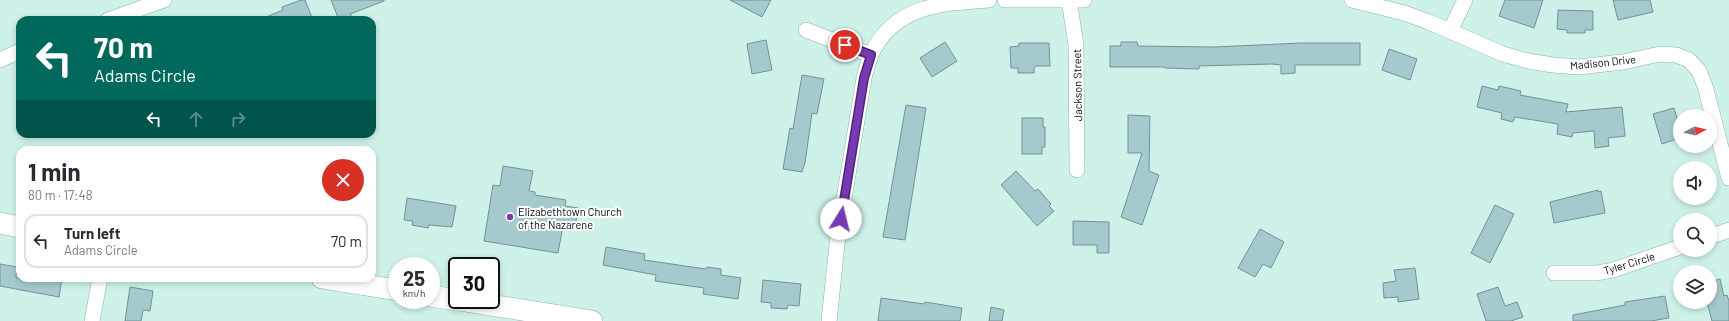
<!DOCTYPE html>
<meta charset="utf-8">
<style>
:root{--surface:#fff;--page:#f7f7f7;--text:#2b2b33;--muted:#7c7c81;--line:#e1e1e2}
body{margin:0;font-family:Barlow,sans-serif;background:var(--page);color:var(--text);height:100vh;display:flex;flex-direction:column;font-size:15px;white-space:nowrap}
*{box-sizing:border-box;margin:0}
p{font-size:13px;color:var(--muted)}
.icon{flex:none;width:22px;height:22px;fill:none;stroke:currentColor;stroke-width:2;stroke-linecap:round;stroke-linejoin:round}
.map{position:relative;flex:1;overflow:hidden}
.side{position:absolute;left:16px;top:146px;width:360px;height:136px;display:flex;flex-direction:column;background:var(--surface);border-radius:12px;box-shadow:0 2px 6px #0003}
.side>*{flex:none}
.banner{position:absolute;left:16px;top:16px;width:360px;height:122px;border-radius:12px;box-shadow:0 2px 6px #0003;background:#00695c;color:#fff;overflow:hidden}
.needle{width:26px;rotate:83deg}
.tools{position:absolute;left:1673px;top:109px;display:grid;gap:8px}
.tools a{display:grid;place-items:center;width:44px;height:44px;border-radius:50%;background:var(--surface);box-shadow:0 2px 6px #0003;font-size:20px}
.speed{position:absolute;left:388px;top:257px;display:flex;gap:8px;font-size:20px;font-weight:700;text-align:center}
.speed>*{display:grid;place-content:center;width:52px;height:52px;border-radius:50%;background:var(--surface);box-shadow:0 2px 6px #0003;line-height:1}
.speed small{font-size:10px;font-weight:400}
.speed .limit{border:2px solid #111;border-radius:6px;background:#fff;color:#111}
.pin{position:absolute;display:grid;place-items:center;width:34px;height:34px;color:#fff;margin:-17px;border:2px solid #fff;border-radius:50%;box-shadow:0 1px 4px #0007}
.me{position:absolute;width:44px;margin:-22px;rotate:9deg;stroke-linejoin:round;filter:drop-shadow(0 0 3px #0008)}
.turn{display:flex;align-items:center;gap:14px;height:84px;padding:0 12px;font-size:18px}
.turn .icon{width:52px;height:52px;stroke-width:2.5}
.turn b{display:block;font-size:28px;line-height:34px}
.lanes{display:flex;align-items:center;height:38px;padding:0 12px;background:#0003;justify-content:center;gap:20px;direction:ltr}
.lanes .off{opacity:.35}
.round{display:grid;place-items:center;flex:none;width:42px;height:42px;border-radius:21px;background:var(--page)}
.headline{display:flex;align-items:center;justify-content:space-between;height:68px;padding:0 12px}
h1{font-size:24px;font-weight:700;line-height:30px}
ul{padding:0;list-style:none}
li{display:flex;align-items:center;gap:12px;height:54px;margin:0 8px 6px;padding:0 4px;border:2px solid var(--line);border-radius:12px}
li div{flex:1}
li b{display:block;font-size:15px}
li em{font-style:normal}
.map>svg:first-child{display:block}
.building{fill:#a5cacd;stroke:#709396}
.lines{fill:none;stroke-linecap:round;stroke-linejoin:round}
.minor-casing{stroke:#8fb1a9;stroke-width:16}
.secondary-casing{stroke:#8fb1a9;stroke-width:22}
.minor{stroke:#fff;stroke-width:15}
.secondary{stroke:#fff;stroke-width:21}
.route-casing{stroke:#4d2673;stroke-width:10}
.route{stroke:#763bb1;stroke-width:7}
.poi-dot{fill:#763bb1;stroke:#fff;stroke-width:1.5}
.labels{text-anchor:middle;dominant-baseline:central;stroke-width:4;stroke-linejoin:round;paint-order:stroke}
.street-label{font-size:11px;fill:#030e0b;stroke:#fff}
.poi-label{font-size:11px;fill:#030e0b;stroke:#fff;text-anchor:start}
</style>
<div class="map">
<svg width="1729" height="321" viewBox="0 0 1729 321">
<rect width="100%" height="100%" fill="#cef2e9"/>
<g class="building">
<polygon points="301,0 305,0 313,20 259,20 283,10 282,7"/>
<polygon points="331,0 384,0 384,1 350,14 352,17 339,20"/>
<polygon points="730,0 771,0 762,17"/>
<polygon points="1505,0 1543,0 1534,28 1499,16"/>
<polygon points="1613,0 1650,0 1653,12 1618,20"/>
<polygon points="1558,10 1593,11 1593,30 1585,30 1585,33 1567,33 1567,30 1557,29"/>
<polygon points="766,40 772,70 752,74 747,44"/>
<polygon points="945,42 957,61 932,77 920,58"/>
<polygon points="1121,42 1137,42 1138,46 1214,47 1301,43 1360,43 1360,65 1295,65 1295,73 1281,74 1281,65 1272,64 1199,66 1199,69 1165,68 1165,67 1110,67 1110,46 1121,46"/>
<polygon points="1019,43 1049,43 1050,66 1036,66 1034,68 1034,73 1018,73 1018,68 1011,68 1010,47 1019,46"/>
<polygon points="1389,49 1417,59 1410,80 1382,70"/>
<polygon points="802,75 824,79 817,114 812,113 805,163 802,172 783,169 790,128 793,129"/>
<polygon points="1482,86 1498,90 1499,86 1521,91 1520,95 1568,104 1566,112 1622,107 1625,136 1608,138 1609,146 1595,148 1594,131 1573,133 1572,137 1557,134 1558,124 1515,117 1513,122 1501,119 1502,113 1477,107"/>
<polygon points="906,105 926,108 905,240 883,237"/>
<polygon points="1674,108 1680,128 1680,138 1662,144 1653,114"/>
<polygon points="1128,115 1150,116 1149,171 1159,175 1142,225 1121,217 1142,153 1128,153"/>
<polygon points="1022,118 1043,118 1043,127 1045,127 1045,147 1042,147 1042,154 1022,154"/>
<polygon points="503,166 533,171 529,191 535,192 535,195 566,200 565,206 578,208 575,228 563,226 558,253 484,241 493,185 500,186"/>
<polygon points="1016,171 1035,191 1038,189 1051,204 1049,206 1054,211 1037,226 1001,185"/>
<polygon points="1598,190 1598,192 1601,191 1605,213 1554,223 1550,202"/>
<polygon points="407,198 456,206 452,227 429,225 428,228 412,225 413,221 404,220"/>
<polygon points="1495,205 1514,214 1490,263 1471,253"/>
<polygon points="1073,221 1109,222 1109,253 1097,253 1097,245 1073,245"/>
<polygon points="1260,229 1284,242 1271,268 1263,264 1255,277 1238,268"/>
<polygon points="606,247 645,254 644,260 706,269 707,267 721,269 721,275 741,278 738,299 703,294 704,288 655,281 656,275 603,265"/>
<polygon points="0,264 17,267 16,278 62,278 59,297 0,286"/>
<polygon points="1415,268 1419,299 1398,302 1398,297 1384,298 1383,283 1396,281 1394,270"/>
<polygon points="1720,279 1724,296 1727,295 1729,301 1729,321 1712,321 1707,302 1710,302 1710,282"/>
<polygon points="763,280 801,284 799,306 788,305 787,309 771,308 771,303 761,302"/>
<polygon points="130,287 153,291 150,311 143,310 141,321 125,321"/>
<polygon points="1498,287 1505,306 1517,302 1523,317 1511,321 1486,321 1477,294"/>
<polygon points="1665,296 1669,318 1651,321 1573,321 1573,315 1625,305 1625,302"/>
<polygon points="881,298 924,304 925,302 962,308 960,321 878,321"/>
<polygon points="991,307 1004,310 1002,321 989,321"/>
</g>
<g class="lines">
<defs>
<g id="minor">
<polyline points="1005,0 1084,0"/>
<polyline points="1069,0 1076,44 1077,170"/>
<polyline points="1352,0 1404,13 1429,22 1503,54 1528,61 1553,65 1578,67 1623,62 1660,54 1676,55 1689,60 1699,71 1705,86 1729,178"/>
<polyline points="108,20 164,0"/>
<polyline points="806,30 871,55"/>
<polyline points="1450,31 1465,0"/>
<polyline points="0,60 20,51"/>
<polyline points="1710,237 1729,230"/>
<polyline points="1554,273 1597,273 1613,270 1680,247"/>
<polyline points="92,321 100,278"/>
<path d="M829 321 838 235 864 78C866 71 868 62 871 55 893 5 943 3 989 0"/>
</g>
<g id="secondary">
<polyline points="0,223 20,227"/>
<polyline points="322,278 397,290"/>
<polyline points="431,296 457,300"/>
<polyline points="459,300 592,321"/>
</g>
</defs>
<use href="#minor" class="minor-casing"/>
<use href="#secondary" class="secondary-casing"/>
<use href="#minor" class="minor"/>
<use href="#secondary" class="secondary"/>
</g>
<g class="lines">
<defs>
<polyline id="route" points="841,219 864,78 871,55 845,45"/>
</defs>
<use href="#route" class="route-casing"/>
<use href="#route" class="route"/>
</g>
<circle class="poi-dot" cx="510" cy="217" r="4"/>
<g class="labels">
<g class="street-label">
<text transform="translate(1603 62) rotate(-6)">Madison Drive</text>
<text transform="translate(1077 85) rotate(-91)">Jackson Street</text>
<text transform="translate(1629 263) rotate(-17)">Tyler Circle</text>
</g>
<g class="poi-label">
<text x="518" y="211">Elizabethtown Church<tspan x="518" dy="13">of the Nazarene</tspan></text>
</g>
</g>
</svg>
<div class="tools">
<a><svg class="needle" viewBox="-14 -14 28 28"><path d="M0-13l5 13h-10z" fill="#e53935"/><path d="M0 13l5-13h-10z" fill="#7c7c81"/></svg></a>
<a><svg class="icon" aria-label="sound" viewBox="0 0 24 24"><path d="M4 9h4l5-4v14l-5-4H4zM17 9q2 3 0 6"/></svg></a>
<a><svg class="icon" aria-label="search" viewBox="0 0 24 24"><circle cx="10" cy="10" r="6"/><path d="M15 15l6 6"/></svg></a>
<a><svg class="icon" aria-label="layers" viewBox="0 0 24 24"><path d="M12 4l9 5-9 5-9-5zM3 14l9 5 9-5"/></svg></a>
</div>
<div class="speed"><div>25<small>km/h</small></div><div class="limit">30</div></div>
<div class="pin" style="left:845px;top:45px;background:#d93025"><svg class="icon" aria-label="arrive" viewBox="0 0 24 24"><path d="M6 21V4h12l-3 4 3 4H6"/></svg></div>
<svg class="me" style="left:841px;top:219px" viewBox="-20 -20 40 40"><circle r="19" fill="#fff"/><path d="M0-13L10 11 0 6-10 11z" fill="#763bb1"/></svg>
<div class="banner">
<div class="turn"><svg class="icon" aria-label="left" viewBox="0 0 24 24"><path d="M17 20v-9H6M10 6l-5 5 5 5"/></svg><div><b>70 m</b>Adams Circle</div></div>
<div class="lanes"><svg class="icon" aria-label="left" viewBox="0 0 24 24"><path d="M17 20v-9H6M10 6l-5 5 5 5"/></svg><svg class="icon off" aria-label="ahead" viewBox="0 0 24 24"><path d="M12 20V5M6 11l6-6 6 6"/></svg><svg class="icon off" aria-label="right" viewBox="0 0 24 24"><path d="M7 20v-9h11M14 6l5 5-5 5"/></svg></div>
</div>
<section class="side">
<div class="headline"><div><h1>1 min</h1><p>80 m · 17:48</p></div><a class="round" style="background:#d93025;color:#fff"><svg class="icon" aria-label="close" viewBox="0 0 24 24"><path d="M6 6l12 12M18 6L6 18"/></svg></a></div>
<ul>
<li><svg class="icon" aria-label="left" viewBox="0 0 24 24"><path d="M17 20v-9H6M10 6l-5 5 5 5"/></svg><div><b>Turn left</b><p>Adams Circle</p></div><em>70 m</em></li>
</ul>
</section>
</div>
